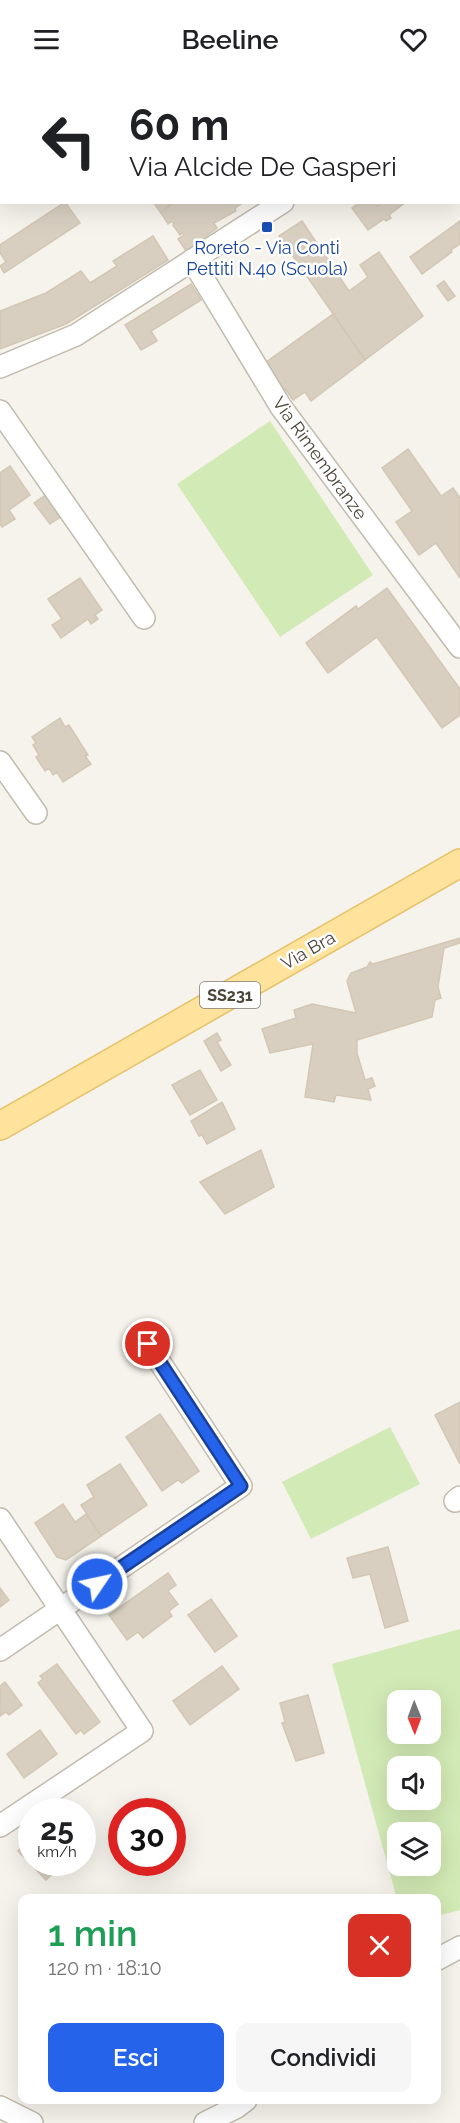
<!DOCTYPE html>
<html lang="it">
<meta charset="utf-8">
<style>
:root{--surface:#fff;--page:#f6f6f6;--text:#202124;--muted:#757577;--accent:#2563eb}
body{margin:0;font-family:Raleway,sans-serif;background:var(--page);color:var(--text);height:100vh;display:flex;flex-direction:column;font-size:22px;white-space:nowrap}
*{box-sizing:border-box;margin:0}
p{font-size:20px;color:var(--muted)}
.icon{flex:none;width:33px;height:33px;fill:none;stroke:currentColor;stroke-width:2;stroke-linecap:round;stroke-linejoin:round}
.map{position:relative;flex:1;overflow:hidden}
.sheet{position:absolute;left:18px;top:1816px;width:423px;height:210px;display:flex;flex-direction:column;background:var(--surface);border-radius:12px;box-shadow:0 6px 24px #0002}
.sheet>*{flex:none}
.banner{position:absolute;left:0px;top:0px;width:460px;height:126px;box-shadow:0 6px 24px #0002;background:#fff;color:var(--text);overflow:hidden}
.needle{width:39px;rotate:179deg}
.fabs{position:absolute;left:387px;top:1612px;display:grid;gap:12px}
.fabs a{display:grid;place-items:center;width:54px;height:54px;border-radius:12px;background:var(--surface);box-shadow:0 6px 24px #0002;font-size:30px}
.speed{position:absolute;left:18px;top:1720px;display:flex;gap:12px;font-size:30px;font-weight:700;text-align:center}
.speed>*{display:grid;place-content:center;width:78px;height:78px;border-radius:50%;background:var(--surface);box-shadow:0 6px 24px #0002;line-height:1}
.speed small{font-size:15px;font-weight:400}
.speed .limit{border:9px solid #d22;background:#fff;color:#111}
.pin{position:absolute;display:grid;place-items:center;width:51px;height:51px;color:#fff;margin:-26px;border:3px solid #fff;border-radius:50%;box-shadow:0 2px 6px #0007}
.me{position:absolute;width:66px;margin:-33px;rotate:56deg;stroke-linejoin:round;filter:drop-shadow(0 0 4px #0008)}
.turn{display:flex;align-items:center;gap:21px;height:126px;padding:0 30px;font-size:27px}
.turn .icon{width:78px;height:78px;stroke-width:2.5}
.turn b{display:block;font-size:42px;line-height:51px}
.round{display:grid;place-items:center;flex:none;width:63px;height:63px;border-radius:12px;background:var(--page)}
.overview{display:flex;align-items:center;justify-content:space-between;height:102px;padding:0 30px}
h1{font-size:36px;font-weight:600;line-height:45px;color:#1e9e55}
.action{display:flex;gap:12px;margin-top:auto;padding:12px 30px}
.action a{flex:1;height:69px;border-radius:12px;background:var(--accent);color:#fff;font-size:24px;font-weight:600;line-height:69px;text-align:center}
.action a+a{background:var(--page);color:var(--text)}
header{display:flex;justify-content:space-between;align-items:center;height:78px;padding:0 30px;background:var(--surface);font-size:27px;font-weight:600}
.map>svg:first-child{display:block}
.green{fill:#d2eab5;fill-rule:evenodd}
.building{fill:#d8cfc1;stroke:#d3c7b4;stroke-width:1.5}
.lines{fill:none;stroke-linecap:round;stroke-linejoin:round}
.minor-casing{stroke:#c2bbae;stroke-width:24}
.major-casing{stroke:#e6c16a;stroke-width:30}
.minor{stroke:#fff;stroke-width:21}
.major{stroke:#ffe39c;stroke-width:27}
.route-casing{stroke:#184099;stroke-width:15}
.route{stroke:#2563eb;stroke-width:10}
.transit-dot{fill:#1a4fb4;stroke:#fff;stroke-width:2}
.labels{text-anchor:middle;dominant-baseline:central;stroke-width:5;stroke-linejoin:round;paint-order:stroke}
.shield{fill:#fff;stroke:#817c74;stroke-width:1.5}
.shield-label{font-size:16px;font-weight:bold;fill:#4b4439}
.transit-label{font-size:18px;fill:#164399;stroke:#fff}
.street-label{font-size:18px;fill:#4b4439;stroke:#fff}
</style>
<header><svg class="icon" aria-label="menu" viewBox="0 0 24 24"><path d="M4 6h16M4 12h16M4 18h16"/></svg>Beeline<svg class="icon" aria-label="heart" viewBox="0 0 24 24"><path d="M12 20l-8-8c-3-5 5-10 8-4 3-6 11-1 8 4z"/></svg></header>
<div class="map">
<svg width="460" height="2045" viewBox="0 0 460 2045">
<rect width="100%" height="100%" fill="#f6f3ec"/>
<g class="green">
<polygon points="270,343 373,497 280,559 177,406"/>
<polygon points="390,1349 420,1406 311,1461 282,1404"/>
<path d="M460 1551V1832L437 1838 436 1821H397L332 1586ZM398 1623H430V1656H398ZM398 1689H430V1722H398ZM398 1755H430V1788H398Z"/>
</g>
<g class="building">
<polygon points="279,0 317,0 318,2 279,2"/>
<polygon points="65,124 80,145 4,195 0,188 6,184 0,175 0,167"/>
<polygon points="153,124 174,124 161,135"/>
<polygon points="174,124 244,124 235,130 236,133 214,145 217,150 186,173 178,161 184,157 182,155 180,157 173,147 174,146 172,143 168,146 161,135"/>
<polygon points="360,124 374,124 377,128 382,124 406,124 389,137 391,140 386,143 384,141 368,152 352,130"/>
<polygon points="302,143 349,213 368,199 360,187 379,174 423,238 365,282 279,158"/>
<polygon points="460,143 460,166 451,172 452,174 422,196 410,179"/>
<polygon points="153,158 168,182 66,246 0,271 0,233 46,215 81,193 90,205 117,188 113,183"/>
<polygon points="444,203 455,218 448,223 437,208"/>
<polygon points="191,206 201,222 151,253 157,263 141,272 125,247"/>
<polygon points="333,236 365,282 311,323 305,314 293,322 285,311 283,312 265,285"/>
<polygon points="408,371 441,418 453,410 460,420 460,500 436,465 419,477 396,444 412,433 382,390"/>
<polygon points="10,388 30,417 9,432 15,441 2,449 0,446 0,395"/>
<polygon points="47,416 62,438 50,446 34,425"/>
<polygon points="80,500 102,532 95,537 98,541 91,546 88,541 61,560 52,547 62,541 48,521"/>
<polygon points="387,510 460,611 460,637 442,650 377,559 328,595 306,565 356,528 358,531"/>
<polygon points="60,640 65,649 69,647 88,677 85,678 91,686 63,704 57,694 53,697 49,690 45,693 36,679 39,677 33,667 36,665 32,659"/>
<polygon points="460,860 460,865 444,870 438,909 441,920 435,922 432,939 357,962 357,975 365,1002 372,1000 375,1008 368,1011 371,1022 336,1017 334,1024 305,1019 313,966 270,975 262,951 296,940 294,932 312,926 356,935 347,903 351,895 367,889 370,884 373,886"/>
<polygon points="217,955 221,962 217,964 231,987 221,993 204,963"/>
<polygon points="200,992 217,1022 190,1037 172,1007"/>
<polygon points="222,1024 235,1051 207,1066 202,1057 199,1058 191,1043"/>
<polygon points="261,1072 274,1109 225,1136 200,1104"/>
<polygon points="460,1324 460,1386 435,1337"/>
<polygon points="160,1336 199,1393 182,1405 178,1402 162,1413 126,1359"/>
<polygon points="120,1386 147,1427 101,1458 81,1427 94,1419 87,1407"/>
<polygon points="63,1426 75,1444 86,1436 101,1458 66,1482 57,1479 35,1445"/>
<polygon points="388,1469 408,1543 385,1550 370,1496 353,1500 347,1480"/>
<polygon points="168,1495 176,1507 168,1513 178,1526 169,1533 172,1538 143,1560 138,1554 127,1562 109,1537"/>
<polygon points="0,1510 9,1522 0,1529"/>
<polygon points="211,1521 237,1558 215,1574 188,1537"/>
<polygon points="57,1586 100,1644 84,1656 81,1652 76,1656 38,1605 43,1601 40,1598"/>
<polygon points="222,1588 239,1611 190,1647 173,1623"/>
<polygon points="5,1604 22,1627 9,1637 6,1634 0,1638 0,1608"/>
<polygon points="308,1617 324,1675 296,1683 282,1645 285,1644 280,1625"/>
<polygon points="40,1652 57,1676 24,1700 7,1676"/>
<polygon points="32,1760 32,1785 64,1785 46,1802 18,1773"/>
</g>
<g class="lines">
<defs>
<g id="minor">
<polyline points="459,18 460,17"/>
<polyline points="459,102 460,103"/>
<polyline points="192,182 281,329 460,569"/>
<polyline points="0,289 76,257 283,124"/>
<polyline points="0,333 144,540"/>
<polyline points="0,684 36,735"/>
<polyline points="455,1423 460,1419"/>
<polyline points="0,1441 142,1653 0,1748"/>
<polyline points="0,1572 241,1408 148,1266"/>
<polyline points="436,1882 460,1869"/>
<polyline points="0,2029 32,2045"/>
<polyline points="205,2045 237,2029 246,2022"/>
</g>
<polyline id="major" points="0,1048 460,785"/>
</defs>
<use href="#minor" class="minor-casing"/>
<use href="#major" class="major-casing"/>
<use href="#minor" class="minor"/>
<use href="#major" class="major"/>
</g>
<g class="lines">
<defs>
<polyline id="route" points="97,1506 241,1408 148,1266"/>
</defs>
<use href="#route" class="route-casing"/>
<use href="#route" class="route"/>
</g>
<rect class="transit-dot" x="261" y="143" width="12" height="12" rx="3"/>
<g class="labels">
<rect class="shield" x="200" y="904" width="60" height="26" rx="4.5"/>
<g class="shield-label">
<text x="230" y="917">SS231</text>
</g>
<g class="transit-label">
<text x="267" y="169">Roreto - Via Conti<tspan x="267" dy="21">Pettiti N.40 (Scuola)</tspan></text>
</g>
<g class="street-label">
<text transform="translate(320 380) rotate(54)">Via Rimembranze</text>
<text transform="translate(308 872) rotate(-30)">Via Bra</text>
</g>
</g>
</svg>
<div class="fabs">
<a><svg class="needle" viewBox="-14 -14 28 28"><path d="M0-13l5 13h-10z" fill="#e53935"/><path d="M0 13l5-13h-10z" fill="#757577"/></svg></a>
<a><svg class="icon" aria-label="sound" viewBox="0 0 24 24"><path d="M4 9h4l5-4v14l-5-4H4zM17 9q2 3 0 6"/></svg></a>
<a><svg class="icon" aria-label="layers" viewBox="0 0 24 24"><path d="M12 4l9 5-9 5-9-5zM3 14l9 5 9-5"/></svg></a>
</div>
<div class="speed"><div>25<small>km/h</small></div><div class="limit">30</div></div>
<div class="pin" style="left:148px;top:1266px;background:#d93025"><svg class="icon" aria-label="arrive" viewBox="0 0 24 24"><path d="M6 21V4h12l-3 4 3 4H6"/></svg></div>
<svg class="me" style="left:97px;top:1506px" viewBox="-20 -20 40 40"><circle r="17" fill="#2563eb" stroke="#fff" stroke-width="3"/><path d="M0-11L8 9 0 5-8 9z" fill="#fff"/></svg>
<div class="banner">
<div class="turn"><svg class="icon" aria-label="left" viewBox="0 0 24 24"><path d="M17 20v-9H6M10 6l-5 5 5 5"/></svg><div><b>60 m</b>Via Alcide De Gasperi</div></div>
</div>
<section class="sheet">
<div class="overview"><div><h1>1 min</h1><p>120 m · 18:10</p></div><a class="round" style="background:#d93025;color:#fff"><svg class="icon" aria-label="close" viewBox="0 0 24 24"><path d="M6 6l12 12M18 6L6 18"/></svg></a></div>
<div class="action"><a>Esci</a><a>Condividi</a></div>
</section>
</div>
